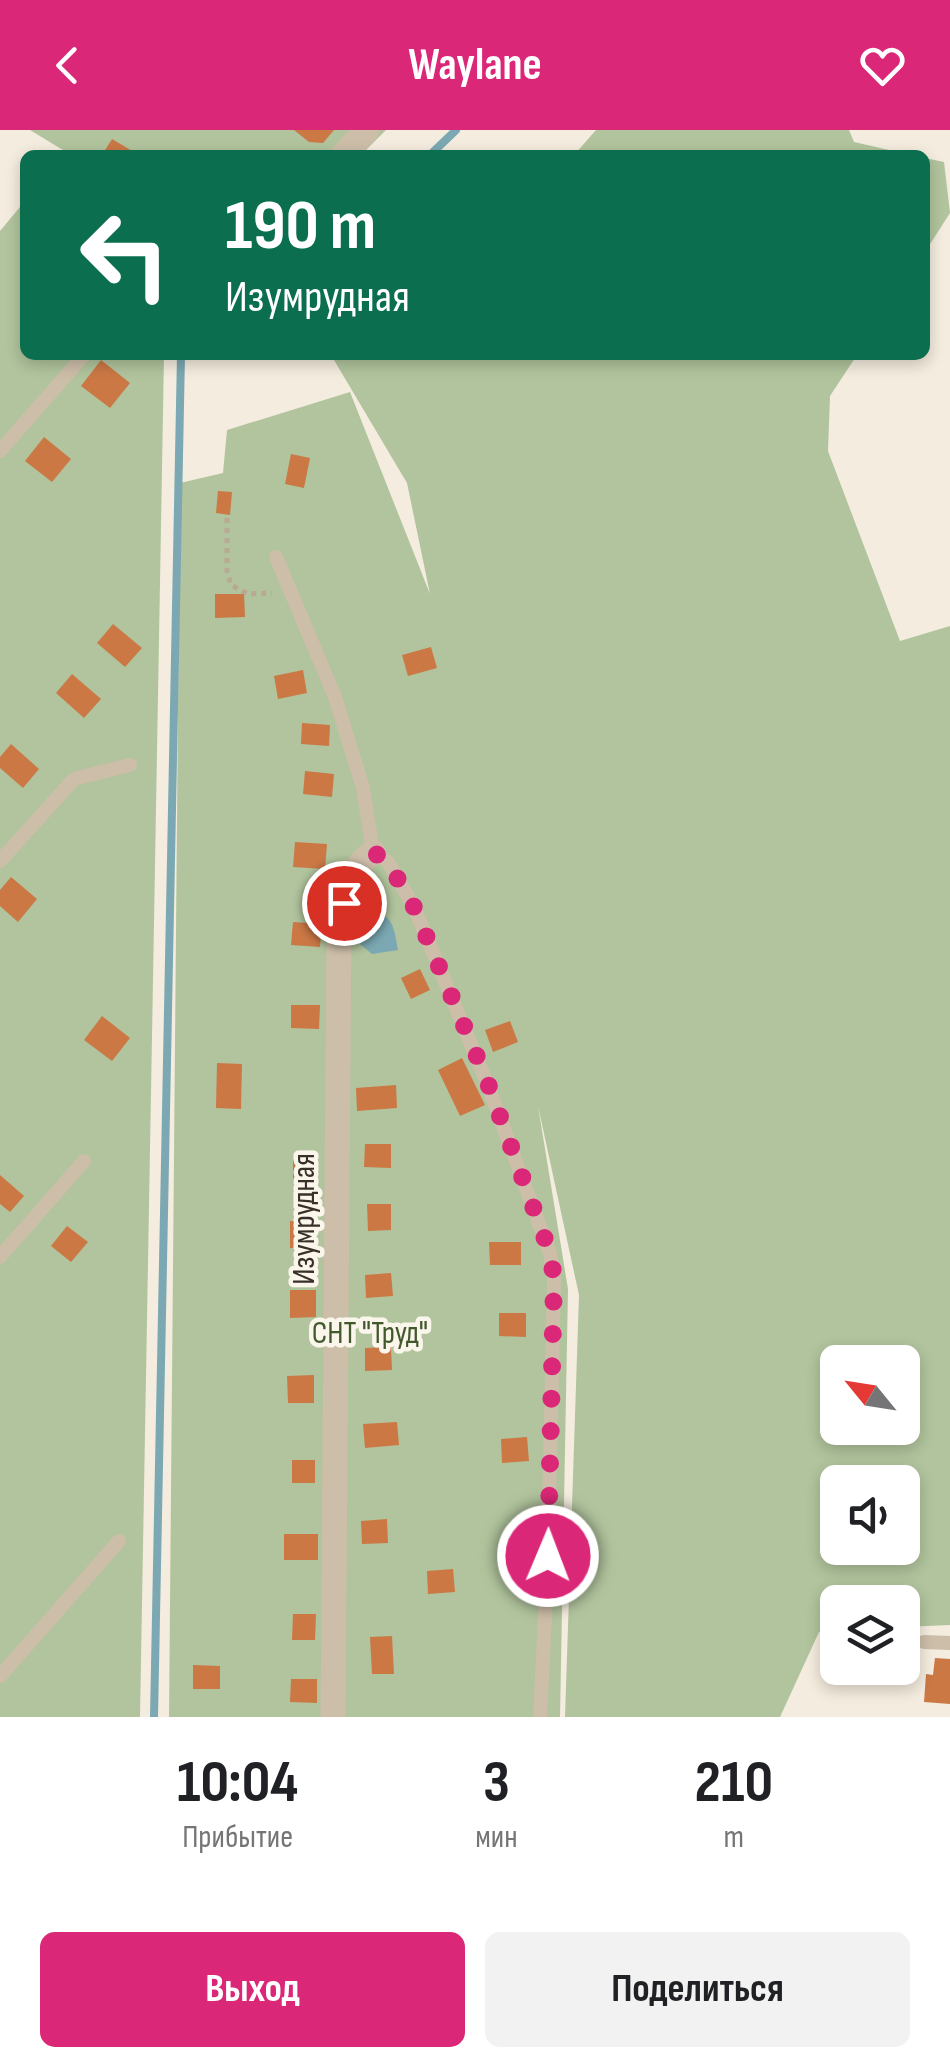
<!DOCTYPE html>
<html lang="ru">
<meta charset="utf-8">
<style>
:root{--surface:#fff;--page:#f2f2f2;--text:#202124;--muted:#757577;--accent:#db2777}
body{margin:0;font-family:"Sofia Sans Condensed",sans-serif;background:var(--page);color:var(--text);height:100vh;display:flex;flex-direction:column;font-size:38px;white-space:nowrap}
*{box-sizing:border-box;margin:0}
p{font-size:32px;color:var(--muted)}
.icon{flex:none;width:55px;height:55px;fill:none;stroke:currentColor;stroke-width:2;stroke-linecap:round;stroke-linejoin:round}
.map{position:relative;height:1587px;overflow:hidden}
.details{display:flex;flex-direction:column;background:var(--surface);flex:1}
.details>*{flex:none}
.hud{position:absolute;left:20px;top:20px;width:910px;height:210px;border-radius:15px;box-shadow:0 5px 15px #0003;background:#0b6e4f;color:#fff;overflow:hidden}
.needle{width:65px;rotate:300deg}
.buttons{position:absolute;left:820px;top:1215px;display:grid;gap:20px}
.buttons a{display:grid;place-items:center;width:100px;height:100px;border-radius:15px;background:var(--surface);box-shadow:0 5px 15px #0003;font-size:50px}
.pin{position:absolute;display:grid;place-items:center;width:85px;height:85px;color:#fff;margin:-42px;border:5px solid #fff;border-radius:50%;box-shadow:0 2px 10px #0007}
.me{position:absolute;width:110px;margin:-55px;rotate:1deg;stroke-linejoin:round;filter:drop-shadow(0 0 8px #0008)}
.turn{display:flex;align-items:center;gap:35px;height:210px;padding:0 40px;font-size:45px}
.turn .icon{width:130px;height:130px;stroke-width:2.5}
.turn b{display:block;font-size:70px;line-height:85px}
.eta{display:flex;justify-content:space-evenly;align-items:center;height:170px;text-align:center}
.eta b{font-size:60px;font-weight:700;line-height:70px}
.cta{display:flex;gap:20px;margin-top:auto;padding:20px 40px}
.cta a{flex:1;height:115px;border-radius:15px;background:var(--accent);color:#fff;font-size:40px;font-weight:700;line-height:115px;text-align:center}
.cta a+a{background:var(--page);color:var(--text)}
header{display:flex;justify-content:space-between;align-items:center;height:130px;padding:0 40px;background:var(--accent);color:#fff;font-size:45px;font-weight:700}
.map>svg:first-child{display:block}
.green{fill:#b1c49d;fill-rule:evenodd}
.water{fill:#7ba8b2}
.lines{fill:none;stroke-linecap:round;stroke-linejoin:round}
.stream{stroke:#7ba8b2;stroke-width:8}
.building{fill:#cb7845}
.path{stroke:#b9a893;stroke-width:5;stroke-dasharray:5 5;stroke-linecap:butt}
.service{stroke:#cdbea9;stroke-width:14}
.minor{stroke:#cdbea9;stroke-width:25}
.route{stroke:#db2777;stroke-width:18;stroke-dasharray:0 32.4}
.labels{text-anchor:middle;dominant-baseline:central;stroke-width:9;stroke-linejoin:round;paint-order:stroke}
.street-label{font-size:32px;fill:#393129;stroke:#fbf6eb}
.park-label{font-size:32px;fill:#42592c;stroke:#fbf6eb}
</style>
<header><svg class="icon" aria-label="back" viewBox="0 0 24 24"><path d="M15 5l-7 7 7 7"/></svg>Waylane<svg class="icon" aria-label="heart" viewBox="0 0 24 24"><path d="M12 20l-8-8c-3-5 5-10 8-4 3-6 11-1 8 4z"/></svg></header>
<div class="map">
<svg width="950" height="1587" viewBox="0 0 950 1587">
<rect width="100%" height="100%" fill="#f4ecde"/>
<g class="green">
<polygon points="30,0 386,0 361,25 71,25"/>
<polygon points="596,0 849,0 854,12 911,25 574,25"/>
<polygon points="925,28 944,32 950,83 925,122"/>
<polygon points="25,71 25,225 164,225 140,1587 0,1587 0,101"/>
<path d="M331 225H857L830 266 828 321 900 511 950 496V1495L903 1497 902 1472H838L837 1500 819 1502 780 1587H565L579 1165 538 976 568 1159 560 1587H169L180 353 223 343 227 300 350 262 430 464 407 353ZM838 1232H902V1298H838ZM838 1352H902V1418H838Z"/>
</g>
<path class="water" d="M381 783C395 791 395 805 398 820L372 824 360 814 359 792Z"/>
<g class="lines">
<g class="stream">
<polyline points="430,25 456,0"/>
<polyline points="154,1587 181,225"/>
</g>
</g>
<g class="building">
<polygon points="294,0 334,0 323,13 309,12"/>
<polygon points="112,9 139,25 102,25"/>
<polygon points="101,230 130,253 110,278 81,256"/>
<polygon points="44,307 71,329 52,352 25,331"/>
<polygon points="291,324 310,328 304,358 285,354"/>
<polygon points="218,361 232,362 230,385 216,383"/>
<polygon points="215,464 244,464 245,487 215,488"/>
<polygon points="113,494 142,518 125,537 97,513"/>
<polygon points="431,517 437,538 408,546 402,525"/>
<polygon points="303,540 307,563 278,569 274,546"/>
<polygon points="72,544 101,569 84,588 56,563"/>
<polygon points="302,593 330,595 329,616 301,614"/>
<polygon points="11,614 39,639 23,658 0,638 0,627"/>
<polygon points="305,641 334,644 332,667 303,664"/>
<polygon points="295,712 327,714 325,739 293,737"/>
<polygon points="11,747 37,769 18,792 0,776 0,760"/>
<polygon points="293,792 322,794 320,817 291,815"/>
<polygon points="420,839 430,860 411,869 401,848"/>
<polygon points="291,875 320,875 319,899 291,898"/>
<polygon points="102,886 130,908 112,931 84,910"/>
<polygon points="510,891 518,912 493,922 485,900"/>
<polygon points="462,928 485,975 460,986 438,940"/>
<polygon points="217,933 242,934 241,979 216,978"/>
<polygon points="396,955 397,978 357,981 356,958"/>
<polygon points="365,1014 391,1014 391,1038 364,1037"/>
<rect x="293" y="1029" width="22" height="23"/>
<polygon points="0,1045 24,1066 10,1082 0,1074"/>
<polygon points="367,1074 391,1074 391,1100 368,1101"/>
<polygon points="290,1091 316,1092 316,1118 290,1118"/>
<polygon points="67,1096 88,1112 71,1132 51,1116"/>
<polygon points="489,1112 521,1112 521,1135 490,1135"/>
<polygon points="391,1143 393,1166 366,1168 365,1145"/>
<polygon points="290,1160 316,1160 316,1187 290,1188"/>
<polygon points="499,1183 526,1183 526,1207 499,1206"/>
<polygon points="391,1217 392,1240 365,1241 365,1218"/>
<polygon points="314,1245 314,1273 288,1273 287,1246"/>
<polygon points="397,1292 399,1315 365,1318 363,1294"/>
<polygon points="527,1307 529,1331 502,1333 501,1309"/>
<rect x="292" y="1330" width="23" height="23"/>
<polygon points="387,1389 388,1413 362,1414 361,1391"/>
<rect x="284" y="1404" width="34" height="26"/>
<rect x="504" y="1416" width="22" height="27"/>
<polygon points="453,1439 455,1462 428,1464 427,1441"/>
<polygon points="293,1484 316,1484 315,1510 292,1510"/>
<polygon points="392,1506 394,1544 372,1544 370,1507"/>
<polygon points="935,1528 950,1529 950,1574 924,1572 926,1544 933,1545"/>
<polygon points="193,1535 220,1536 220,1559 193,1559"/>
<polygon points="291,1549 317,1549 317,1573 290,1572"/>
</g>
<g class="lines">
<polyline class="path" points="227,388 227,441 231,455 248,464 272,463"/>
<g class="service">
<polyline points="0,321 84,225"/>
<polyline points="276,427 335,567 363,658 373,722 388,732 414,777 485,948 550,1123 554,1149 548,1426 540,1587"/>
<polyline points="0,731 74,649 130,635"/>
<polyline points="0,1127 84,1031"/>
<polyline points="924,1512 950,1513"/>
<polyline points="0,1546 119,1411"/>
</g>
<g class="minor">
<polyline points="343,25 367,0"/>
<path d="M333 1587 339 795C346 769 349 738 373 722"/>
</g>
</g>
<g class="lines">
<path class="route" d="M344 773C350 752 355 734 373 722L388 732 414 777 486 948 550 1123 554 1148 548 1426"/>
</g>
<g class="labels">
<g class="street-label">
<text transform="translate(304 1089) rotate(-90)">Изумрудная</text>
</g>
<g class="park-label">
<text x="370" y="1203">СНТ "Труд"</text>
</g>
</g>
</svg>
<div class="buttons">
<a><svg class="needle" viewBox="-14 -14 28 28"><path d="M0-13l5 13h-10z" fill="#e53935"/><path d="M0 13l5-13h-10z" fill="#757577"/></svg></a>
<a><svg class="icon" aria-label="sound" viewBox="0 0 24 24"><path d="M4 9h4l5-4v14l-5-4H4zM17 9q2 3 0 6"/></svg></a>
<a><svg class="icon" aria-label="layers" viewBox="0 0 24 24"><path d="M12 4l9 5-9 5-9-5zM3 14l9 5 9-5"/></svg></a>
</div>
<div class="pin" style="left:344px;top:773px;background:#d93025"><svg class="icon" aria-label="arrive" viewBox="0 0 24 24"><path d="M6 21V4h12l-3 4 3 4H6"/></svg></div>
<svg class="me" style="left:548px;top:1426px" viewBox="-20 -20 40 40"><circle r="17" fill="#db2777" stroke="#fff" stroke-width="3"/><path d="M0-11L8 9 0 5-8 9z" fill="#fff"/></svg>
<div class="hud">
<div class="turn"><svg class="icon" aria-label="left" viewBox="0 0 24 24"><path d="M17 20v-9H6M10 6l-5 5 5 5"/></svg><div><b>190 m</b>Изумрудная</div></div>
</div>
</div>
<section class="details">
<div class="eta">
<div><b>10:04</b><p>Прибытие</p></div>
<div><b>3</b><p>мин</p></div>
<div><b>210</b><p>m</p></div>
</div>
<div class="cta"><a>Выход</a><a>Поделиться</a></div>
</section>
